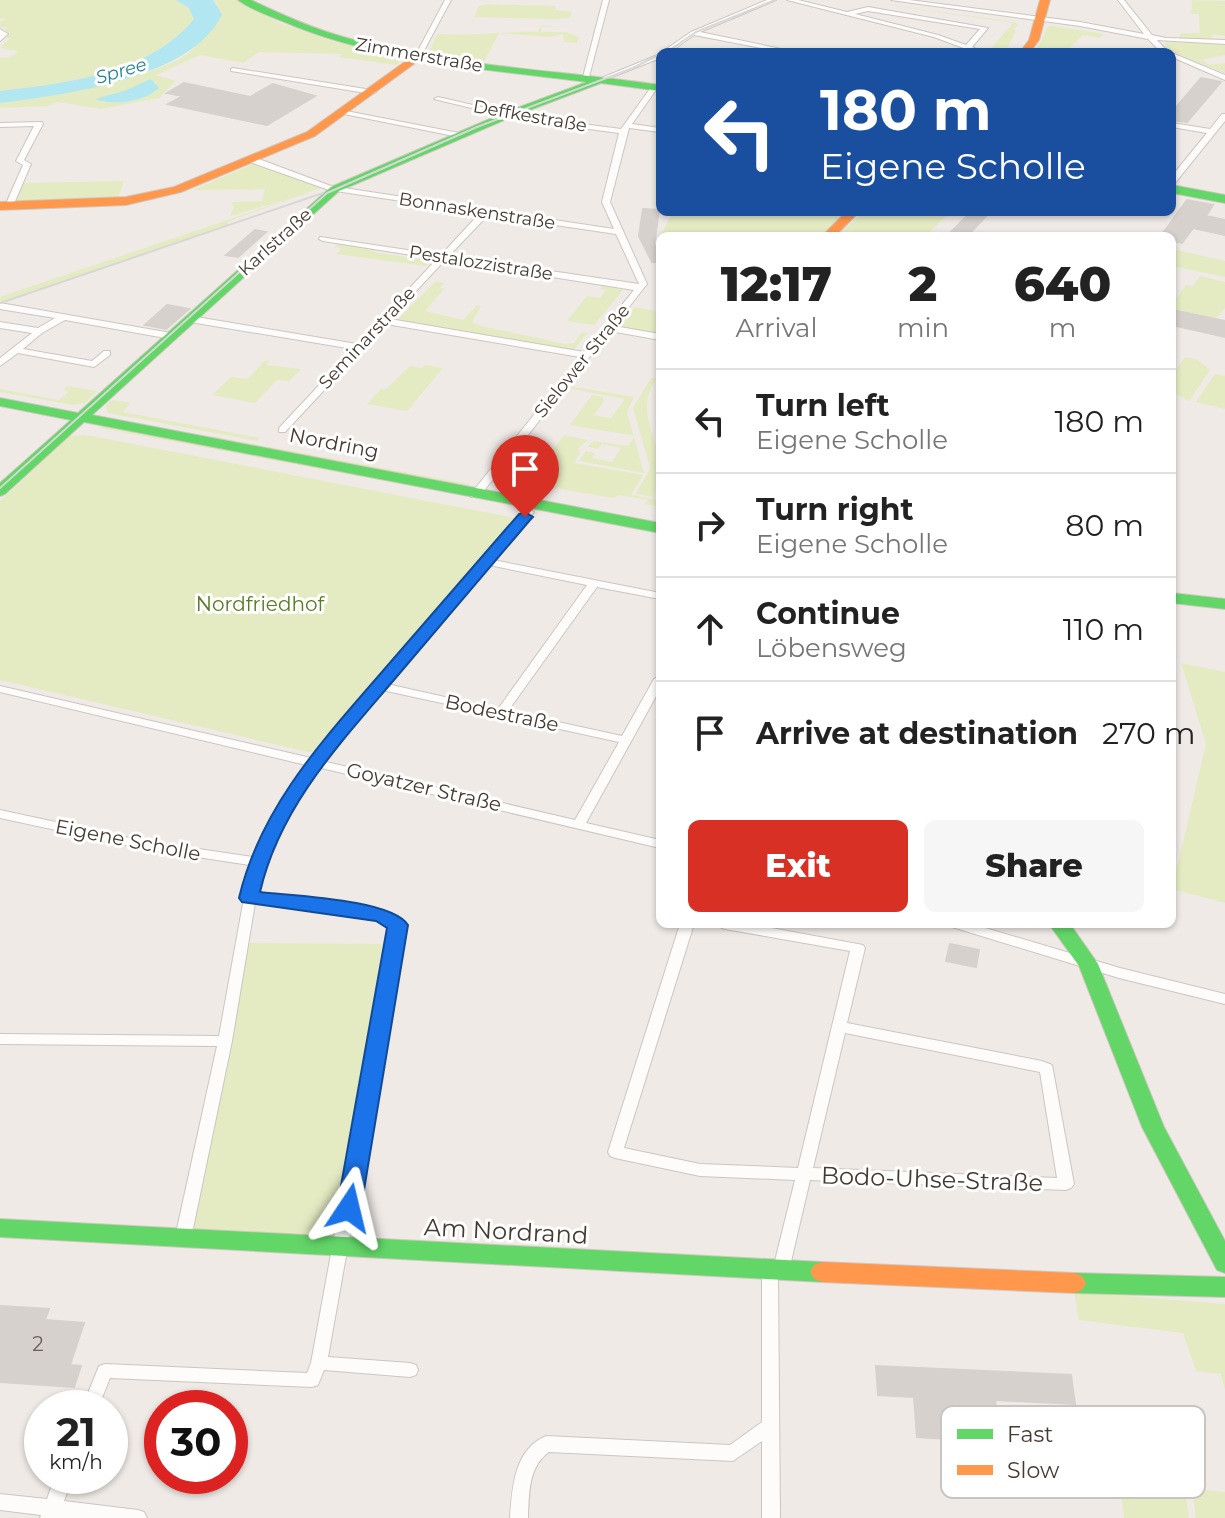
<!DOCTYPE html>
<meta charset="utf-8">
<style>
:root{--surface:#fff;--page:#f6f6f6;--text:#222;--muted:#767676;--line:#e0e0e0;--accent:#d93025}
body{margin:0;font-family:Montserrat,sans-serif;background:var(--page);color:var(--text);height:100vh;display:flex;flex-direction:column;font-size:30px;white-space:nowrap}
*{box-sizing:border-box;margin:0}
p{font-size:26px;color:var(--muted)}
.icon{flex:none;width:44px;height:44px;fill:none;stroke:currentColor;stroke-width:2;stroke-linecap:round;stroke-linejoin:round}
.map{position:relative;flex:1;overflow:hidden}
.sheet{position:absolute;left:656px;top:232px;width:520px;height:696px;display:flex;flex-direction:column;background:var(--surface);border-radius:12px;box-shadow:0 2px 6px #0004}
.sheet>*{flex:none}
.top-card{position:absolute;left:656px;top:48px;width:520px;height:168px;border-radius:12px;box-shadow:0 2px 6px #0004;background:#1a4fa0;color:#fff;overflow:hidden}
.speed{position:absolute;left:24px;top:1390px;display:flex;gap:16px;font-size:40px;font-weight:700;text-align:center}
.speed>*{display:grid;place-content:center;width:104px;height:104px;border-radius:50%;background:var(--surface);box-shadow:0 2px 6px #0004;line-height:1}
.speed small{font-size:20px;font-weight:400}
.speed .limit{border:12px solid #d22;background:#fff;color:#111}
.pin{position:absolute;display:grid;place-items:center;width:68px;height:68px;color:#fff;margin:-82px -34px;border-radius:50% 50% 50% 0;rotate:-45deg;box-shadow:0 0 8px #0007}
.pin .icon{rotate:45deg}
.me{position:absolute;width:88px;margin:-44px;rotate:10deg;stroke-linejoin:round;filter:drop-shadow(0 0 6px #0008)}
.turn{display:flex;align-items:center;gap:28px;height:168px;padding:0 32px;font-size:36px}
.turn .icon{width:104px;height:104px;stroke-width:2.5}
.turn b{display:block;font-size:56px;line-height:68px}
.eta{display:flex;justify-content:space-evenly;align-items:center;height:136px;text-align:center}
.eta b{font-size:48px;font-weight:800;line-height:56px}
.action{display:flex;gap:16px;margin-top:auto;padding:16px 32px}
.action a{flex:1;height:92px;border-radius:12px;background:var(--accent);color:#fff;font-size:32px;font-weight:800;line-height:92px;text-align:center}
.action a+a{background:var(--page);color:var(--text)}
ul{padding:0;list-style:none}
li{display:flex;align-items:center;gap:24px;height:104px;padding:0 32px;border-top:2px solid var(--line)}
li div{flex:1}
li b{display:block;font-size:30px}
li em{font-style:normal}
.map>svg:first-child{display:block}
.green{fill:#e4ebc3}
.water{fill:#b2e6f0}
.building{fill:#d7d1cd;stroke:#d7d1cc;stroke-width:2}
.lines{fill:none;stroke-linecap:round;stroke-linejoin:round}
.street-casing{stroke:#cbc6c2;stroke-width:2}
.fast-casing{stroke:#d0c7be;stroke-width:2}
.slow-casing{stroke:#d0c7be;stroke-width:2}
.street{fill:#fdfcfb;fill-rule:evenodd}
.fast{fill:#63d668;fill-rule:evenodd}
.slow{fill:#ff974d;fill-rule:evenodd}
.tram{stroke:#d8d7d7;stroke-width:2}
.route{fill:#1a73e8;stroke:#114b97;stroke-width:2}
.labels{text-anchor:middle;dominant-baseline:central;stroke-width:6;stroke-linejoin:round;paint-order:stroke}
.far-street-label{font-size:18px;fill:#453932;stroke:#fff}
.far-water-label{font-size:18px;font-style:italic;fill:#207f97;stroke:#fff}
.street-label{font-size:20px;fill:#453932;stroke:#fff}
.park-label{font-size:20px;fill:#577a22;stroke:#fff}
.near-number-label{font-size:20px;fill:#6b605a}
.near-street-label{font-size:24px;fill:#453932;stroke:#fff}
.key{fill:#fff;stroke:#c7c4c2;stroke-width:2}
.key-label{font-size:22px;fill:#453932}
</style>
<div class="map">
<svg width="1225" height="1518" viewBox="0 0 1225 1518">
<rect width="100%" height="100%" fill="#efeae6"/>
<g class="green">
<path d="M0 0H176L189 8 194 19C148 74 68 83 0 91V58L11 57 18 51 0 48 10 38 6 37 10 34 5 30 7 28 0 27V22L8 18 0 19Z"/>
<path d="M213 0H239L280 23 335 42 392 55 400 62 396 65 339 57 343 54 259 52 243 63 200 55 156 75 176 81 159 98 101 109 57 102 48 106 0 108V103C40 98 162 77 190 52 202 41 210 18 218 4Z"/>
<polygon points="854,0 1015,22 1018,26 1013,29 1016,31 1005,52 984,52 978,48 990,50 1013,23"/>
<polygon points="1192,0 1225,1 1225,36 1212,35 1212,39 1216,40 1178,39 1181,33 1200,33 1199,14 1191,14"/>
<polygon points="488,4 555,6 556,10 572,12 570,18 556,19 474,17 479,6"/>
<path d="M541 26H567L542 27 541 32H566L579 37 577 43 564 42 563 34 549 37 499 33 485 60C469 60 444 65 429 52L437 34C474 36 502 31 538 32Z"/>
<polygon points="1048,26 1053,26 1104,34 1100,38 1083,35 1065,52 1035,52"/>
<polygon points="1165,42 1225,44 1225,55 1202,60 1210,65 1225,63 1225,73 1172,52 1165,47"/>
<polygon points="255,163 321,188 227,222 230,225 1,304 0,297 292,198 230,216 234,207 231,202 262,201 265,189 193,190"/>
<polygon points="124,181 118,199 15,201 23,183"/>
<polygon points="672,212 845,212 821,236 661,236"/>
<polygon points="864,212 950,212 926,236 836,236"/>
<polygon points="340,244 375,249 373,252 426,260 433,258 426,266 336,254 342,248 334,247"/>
<polygon points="1172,249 1225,261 1225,277 1172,266"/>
<polygon points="1200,276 1225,282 1225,308 1215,319 1172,310 1172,304 1186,285 1193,286"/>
<polygon points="436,281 444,283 440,288 444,289 425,311 463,320 477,305 481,306 472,322 481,326 565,344 574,343 582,332 587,333 573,351 397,320"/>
<polygon points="602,286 623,290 594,325 567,321 587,296 600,298 606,290 600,289"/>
<polygon points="635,307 660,312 660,334 618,327"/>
<polygon points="1185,357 1198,360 1210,370 1189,401 1172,392 1172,376"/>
<polygon points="264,361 269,361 267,365 301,369 289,381 277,380 255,403 212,395 231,377 248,379"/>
<polygon points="425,365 443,368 407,411 367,404 381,389 386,389 410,366 422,368"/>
<polygon points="1215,374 1225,376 1225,409 1196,402"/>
<path d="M651 378 660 379H656C628 420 678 454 653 496L660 498 636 494 650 468 633 408Z"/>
<polygon points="67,386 97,391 85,403 73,405 0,392 0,389 59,400 69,392 63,390"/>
<polygon points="569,386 634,397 627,412 644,473 579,461 586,451 595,453 592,458 612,462 621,448 602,444 598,449 588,447 593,441 628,446 635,436 570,425 592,395 603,397 604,401 594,415 611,418 625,399 568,388"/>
<polygon points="112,400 131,403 123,412 260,438 257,441 108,413 106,405"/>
<polygon points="102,426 209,444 492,501 100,428"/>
<polygon points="83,435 92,436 515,518 312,752 308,752 0,680 0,501 70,436"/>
<polygon points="564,435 588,440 577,449 581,450 574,463 643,475 631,495 660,500 660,507 644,504 649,500 619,495 613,498 502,479 508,471 534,475"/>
<polygon points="211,436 437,478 469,484 466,489 209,438"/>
<polygon points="1181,663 1225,672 1225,903 1172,889 1206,744"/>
<polygon points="246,943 382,944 340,1237 193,1229"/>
<polygon points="1074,1292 1225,1304 1225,1390 1221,1374 1196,1371 1183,1333 1079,1320"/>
<polygon points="1192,1489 1225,1492 1225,1518 1196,1518"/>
<polygon points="1121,1493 1186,1498 1189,1518 1124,1518"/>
</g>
<g class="water">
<path d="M176 0H213L222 14C194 78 63 95 0 103V91C67 83 149 74 194 19L189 8Z"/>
<path d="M151 79 159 88C143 102 115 106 95 99L124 91Z"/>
</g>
<g class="building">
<polygon points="1201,78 1221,82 1187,122 1172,120 1172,112"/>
<polygon points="184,83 250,97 273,84 315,96 267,125 168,104 183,96 167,93"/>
<polygon points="1187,200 1213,205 1206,216 1225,220 1225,235 1193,228 1182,243 1172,241 1172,236 1161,236"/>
<polygon points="643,209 659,210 654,246 660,245 660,262 652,262 639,236"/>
<polygon points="971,212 990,212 967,236 947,236"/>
<polygon points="255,230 266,232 238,257 226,255"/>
<polygon points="167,305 189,309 166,329 145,325"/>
<polygon points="1172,310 1225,321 1225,337 1172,325"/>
<polygon points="950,944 979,950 976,967 946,961"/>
<polygon points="0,1306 49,1309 45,1320 84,1323 70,1365 81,1366 74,1387 0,1382"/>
<polygon points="876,1366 1071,1375 1075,1404 995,1400 1000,1442 917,1437 914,1397 878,1395"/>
</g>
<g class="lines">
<defs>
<g id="street">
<polygon points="445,0 451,0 420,58 415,59 414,58"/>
<polygon points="603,0 609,0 589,77 586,79 583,77"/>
<polygon points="767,0 776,0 700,32 796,52 782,52 694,35 670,52 662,52 691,32"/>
<path d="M787 0H798L847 12 868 7 988 28 972 47 983 52H974L934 37ZM868 11 980 29 966 45 938 35 855 14Z"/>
<polygon points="891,0 909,0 1080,22 1144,34 1118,0 1124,0 1152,35 1166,38 1225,40 1225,44 1157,40 1168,52 1161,52 1148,39 1080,26"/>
<polygon points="0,29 8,34 0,41"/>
<polygon points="1172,53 1225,75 1225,80 1172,57"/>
<polygon points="660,54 660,58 605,80 599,79"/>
<polygon points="233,68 372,90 376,92 372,94 231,71 231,69"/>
<path d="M652 86 658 87 632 124 660 128V132L629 128 610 202 647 284 614 326 660 334V340L610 331 479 497H471L470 495 580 357 386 324 285 432H279V428L353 349 190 322 186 319 190 316 357 344 437 259 323 241 319 239 320 237 441 255 480 213 329 190 250 162V158H256L331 186 614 229 602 202 619 133 521 120 434 99 438 97 521 116 621 129ZM488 215 616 234 639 284 449 256ZM445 260 634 290 584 352 390 319Z"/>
<polygon points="341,110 459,133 463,135 459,137 344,114 340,112"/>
<polygon points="1222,114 1225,114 1225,121 1175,183 1172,183 1172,176 1207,133 1172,127 1172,123 1210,129"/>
<polygon points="42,122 43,124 24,160 31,164 13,206 6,208 5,206 23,165 16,161 34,126 0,127 0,123"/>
<polygon points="0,303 171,333 175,336 171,339 65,320 42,333 23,349 92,361 104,351 110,351 110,355 94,367 18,353 0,366 0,358 32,333 0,328 0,322 38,328 55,318 0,309"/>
<path d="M529 509 534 512 493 560 660 593V599L597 587 508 711 622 736 654 679 660 676V689L586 823 660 840V848L317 767 272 842 263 862 256 894 380 910 403 922 405 925 328 1357 410 1363 416 1365 418 1370 416 1375 410 1377 324 1370 318 1385 312 1387 110 1378 98 1408H82L99 1366 105 1364 307 1373 311 1363 391 927 377 919 255 903 232 1041 191 1238 188 1242 183 1244 178 1242 175 1238 217 1046 0 1044V1034L219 1036 250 865 144 849 0 818V810L144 841 253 857 260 842 306 765 0 692V686L311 758 525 510ZM489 565 587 585 498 709 387 684ZM382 690 619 742 575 820 322 761Z"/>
<path d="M680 924H694L624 1148 700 1164 798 1168 850 951 725 929 720 927 718 924H750L863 945 865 948 847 1023 1042 1061 1052 1065 1074 1184 1071 1188 1066 1190 810 1180 789 1270 787 1275H778L780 1518H762V1441L733 1461 549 1452C528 1467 529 1494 528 1518H510C512 1489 514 1449 546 1436L730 1445 762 1422V1270L764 1265 770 1263 774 1265 795 1180 700 1176 615 1158 610 1156 608 1152ZM845 1033 1040 1072 1057 1178 813 1168Z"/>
<polygon points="950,924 972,924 1120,968 1225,994 1225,1004 1119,978 952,927"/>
<polygon points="55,1476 73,1476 64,1501 138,1510 144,1512 147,1518 40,1518 41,1515 0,1510 0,1494 47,1499"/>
</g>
<g id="fast">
<path d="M238 0H251C282 15 314 29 347 38 449 66 557 70 660 85V91L601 83 514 116 339 191 92 415 660 523V533L84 422 5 494 0 496V483L71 420 0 406V398L78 413 331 187 506 112 587 82C484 69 378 62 282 21 267 15 250 9 238 0Z"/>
<polygon points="1172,185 1225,195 1225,203 1172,193"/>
<polygon points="1172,593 1225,599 1225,609 1172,603"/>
<polygon points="1049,924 1070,924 1098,964 1164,1127 1225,1241 1225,1273 1217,1270 1142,1127 1079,966"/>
<polygon points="0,1219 822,1262 830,1265 834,1272 830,1279 822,1282 0,1237"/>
<polygon points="1074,1273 1225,1277 1225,1297 1074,1293 1066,1290 1062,1283 1066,1276"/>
</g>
<g id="slow">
<polygon points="1040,0 1050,0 1039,40 1030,52 1020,52 1029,40"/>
<polygon points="413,56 422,58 315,136 181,192 126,205 0,210 0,202 126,197 174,187 307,132"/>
<polygon points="846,212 859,212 835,236 822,236"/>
<polygon points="822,1262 1074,1273 1082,1276 1086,1283 1082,1290 1074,1293 822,1282 814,1279 810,1272 814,1265"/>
</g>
</defs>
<use href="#street" class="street-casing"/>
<use href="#fast" class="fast-casing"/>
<use href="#slow" class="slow-casing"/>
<use href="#street" class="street"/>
<use href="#fast" class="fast"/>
<use href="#slow" class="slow"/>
<g class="tram">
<polyline points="667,52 696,32 775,0"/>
<polyline points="0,303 323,193"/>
<polyline points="0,488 327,193 477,127 633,68 660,54"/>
</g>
</g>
<path class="route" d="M525 512 533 517 530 520C487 571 443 622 399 674 343 740 280 805 260 892 292 896 391 899 408 925L361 1208 357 1215 349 1218 341 1215 337 1208 387 928 376 921 242 902 239 898C261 804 327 736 388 665 432 615 475 564 519 514Z"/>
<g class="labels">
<g class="far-street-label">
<text transform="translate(419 55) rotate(10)">Zimmerstraße</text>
<text transform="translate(530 116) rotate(10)">Deffkestraße</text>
<text transform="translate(477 211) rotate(9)">Bonnaskenstraße</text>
<text transform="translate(275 242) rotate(-42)">Karlstraße</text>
<text transform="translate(481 263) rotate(9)">Pestalozzistraße</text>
<text transform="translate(367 338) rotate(-47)">Seminarstraße</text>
<text transform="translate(582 361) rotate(-51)">Sielower Straße</text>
</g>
<g class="far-water-label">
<text transform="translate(121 71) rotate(-16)">Spree</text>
</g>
<g class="street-label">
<text transform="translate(334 443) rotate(11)">Nordring</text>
<text transform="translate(502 713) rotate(12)">Bodestraße</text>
<text transform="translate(424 787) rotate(13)">Goyatzer Straße</text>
<text transform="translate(128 840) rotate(11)">Eigene Scholle</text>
</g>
<g class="park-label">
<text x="260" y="604">Nordfriedhof</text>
</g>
<g class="near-number-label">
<text x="38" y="1344">2</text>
</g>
<g class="near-street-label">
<text transform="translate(932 1179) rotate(2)">Bodo-Uhse-Straße</text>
<text transform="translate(506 1231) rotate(3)">Am Nordrand</text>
</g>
</g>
<rect x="941" y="1406" width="264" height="92" rx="12" class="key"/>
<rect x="957" y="1429" width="36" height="10" fill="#63d668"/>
<rect x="957" y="1465" width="36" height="10" fill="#ff974d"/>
<g class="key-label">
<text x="1007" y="1442">Fast</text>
<text x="1007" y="1478">Slow</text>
</g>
</svg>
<div class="speed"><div>21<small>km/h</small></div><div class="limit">30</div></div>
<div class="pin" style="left:525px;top:517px;background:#d93025"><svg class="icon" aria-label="arrive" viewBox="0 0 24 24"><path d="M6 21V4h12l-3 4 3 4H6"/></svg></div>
<svg class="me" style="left:349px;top:1208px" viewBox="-20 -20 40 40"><path d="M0-17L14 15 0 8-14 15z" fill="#1a73e8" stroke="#fff" stroke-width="4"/></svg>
<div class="top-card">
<div class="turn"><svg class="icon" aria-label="left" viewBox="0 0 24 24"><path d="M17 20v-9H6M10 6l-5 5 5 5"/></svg><div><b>180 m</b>Eigene Scholle</div></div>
</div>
<section class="sheet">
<div class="eta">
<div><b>12:17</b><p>Arrival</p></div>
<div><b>2</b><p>min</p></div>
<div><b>640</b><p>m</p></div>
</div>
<ul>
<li><svg class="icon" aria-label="left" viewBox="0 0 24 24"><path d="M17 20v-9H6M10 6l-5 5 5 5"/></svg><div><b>Turn left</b><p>Eigene Scholle</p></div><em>180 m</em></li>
<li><svg class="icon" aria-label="right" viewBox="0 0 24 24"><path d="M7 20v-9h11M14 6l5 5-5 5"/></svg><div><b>Turn right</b><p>Eigene Scholle</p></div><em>80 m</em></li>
<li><svg class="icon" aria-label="ahead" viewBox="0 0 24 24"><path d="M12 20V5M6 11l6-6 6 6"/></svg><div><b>Continue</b><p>Löbensweg</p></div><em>110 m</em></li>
<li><svg class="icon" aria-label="arrive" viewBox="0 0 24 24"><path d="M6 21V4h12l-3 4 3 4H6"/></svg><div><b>Arrive at destination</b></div><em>270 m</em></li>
</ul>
<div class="action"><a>Exit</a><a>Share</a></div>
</section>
</div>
